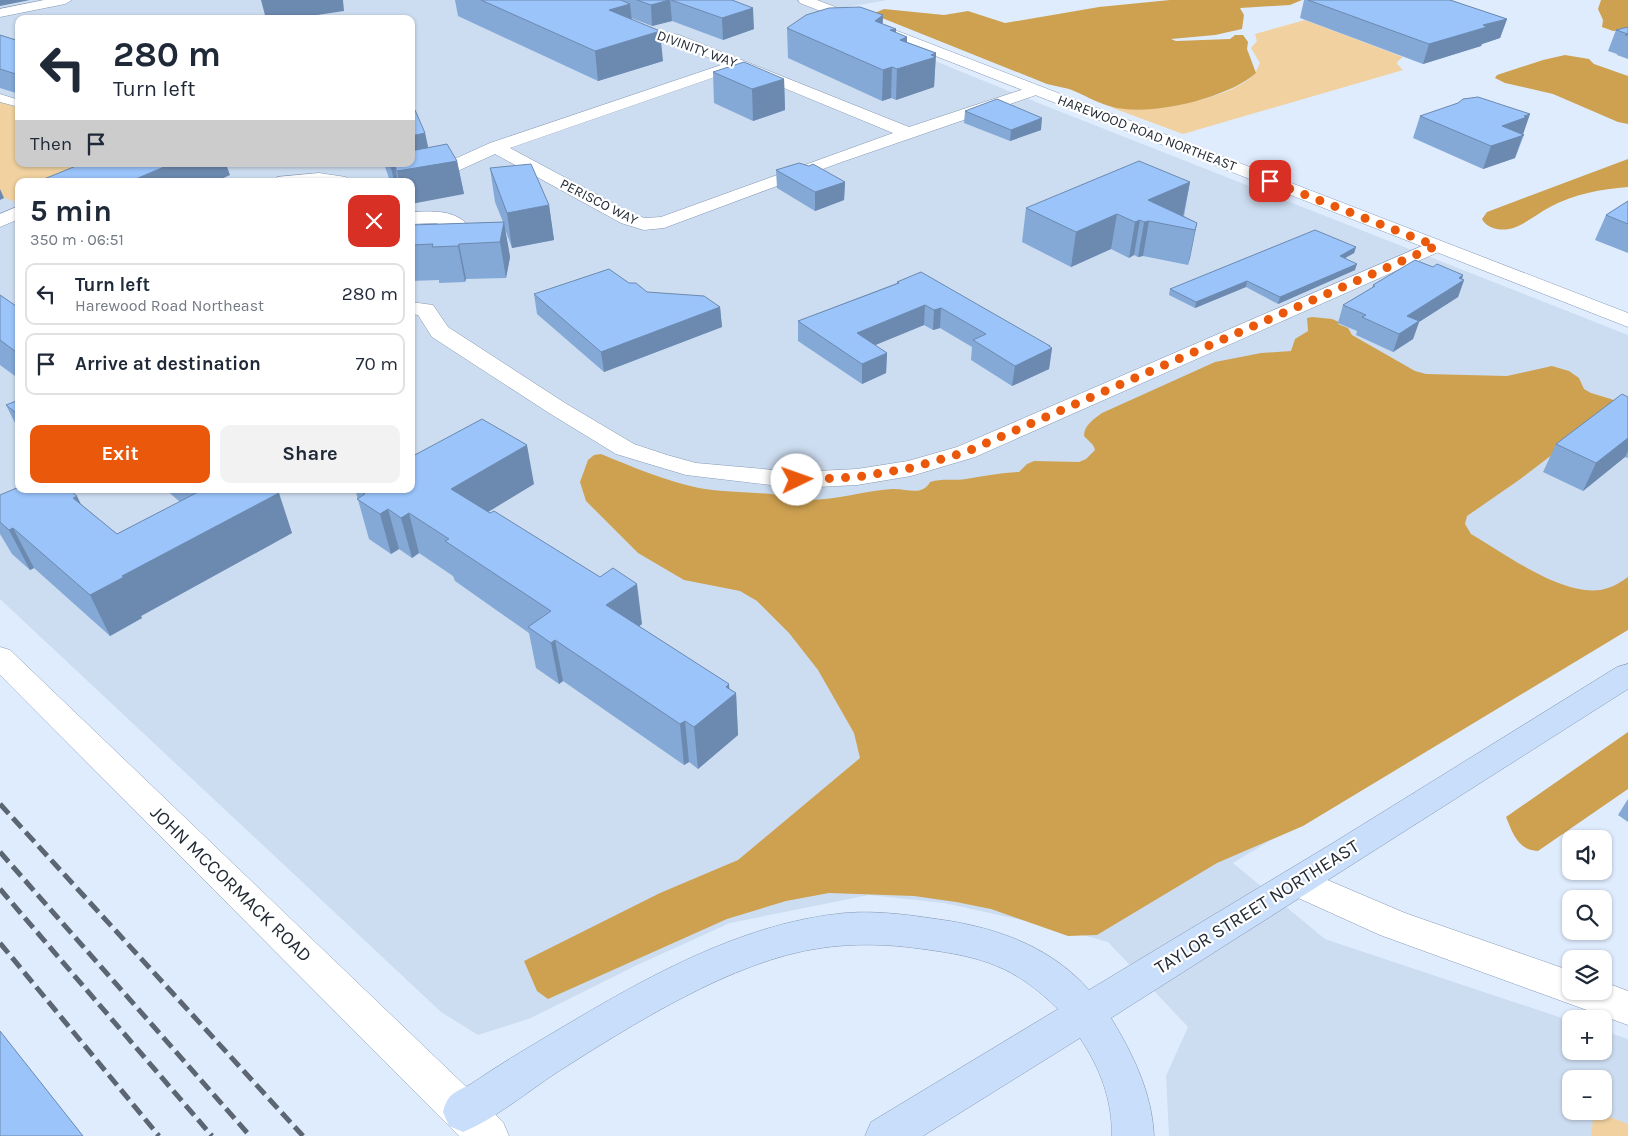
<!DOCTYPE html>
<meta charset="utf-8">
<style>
:root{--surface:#fff;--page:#f2f2f3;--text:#1f2937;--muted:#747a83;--line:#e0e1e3;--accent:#ea580c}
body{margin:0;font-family:Karla,sans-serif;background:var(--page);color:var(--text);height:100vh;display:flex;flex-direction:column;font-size:19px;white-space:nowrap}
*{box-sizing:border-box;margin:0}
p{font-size:16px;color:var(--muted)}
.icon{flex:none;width:28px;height:28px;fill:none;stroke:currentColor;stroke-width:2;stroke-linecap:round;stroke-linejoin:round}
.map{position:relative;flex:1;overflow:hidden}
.sheet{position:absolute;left:15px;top:178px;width:400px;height:315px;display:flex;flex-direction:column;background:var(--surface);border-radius:10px;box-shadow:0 1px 4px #0004}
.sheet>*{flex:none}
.hud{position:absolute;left:15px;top:15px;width:400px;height:152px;border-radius:10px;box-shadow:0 1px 4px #0004;background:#fff;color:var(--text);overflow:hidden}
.fabs{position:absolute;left:1562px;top:830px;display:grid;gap:10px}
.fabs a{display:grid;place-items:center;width:50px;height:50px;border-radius:10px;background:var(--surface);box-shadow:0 1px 4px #0004;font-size:25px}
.pin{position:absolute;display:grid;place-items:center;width:42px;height:42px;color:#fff;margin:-21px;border-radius:10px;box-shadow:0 2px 8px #0006}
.me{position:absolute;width:55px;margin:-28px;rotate:87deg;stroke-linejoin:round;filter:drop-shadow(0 0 4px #0008)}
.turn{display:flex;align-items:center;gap:18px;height:105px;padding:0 15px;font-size:22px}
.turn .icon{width:65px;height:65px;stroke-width:2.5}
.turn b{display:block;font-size:35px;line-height:42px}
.then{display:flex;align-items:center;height:48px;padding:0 15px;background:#0003;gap:10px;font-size:19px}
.round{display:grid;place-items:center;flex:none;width:52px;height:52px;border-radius:10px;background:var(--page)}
.headline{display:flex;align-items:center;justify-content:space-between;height:85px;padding:0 15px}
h1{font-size:30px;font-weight:700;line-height:38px}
.cta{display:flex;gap:10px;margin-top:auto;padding:10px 15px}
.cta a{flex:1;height:58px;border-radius:10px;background:var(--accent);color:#fff;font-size:20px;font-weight:700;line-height:58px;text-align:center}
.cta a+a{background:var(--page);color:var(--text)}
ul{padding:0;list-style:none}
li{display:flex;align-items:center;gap:15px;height:62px;margin:0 10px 8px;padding:0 5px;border:2px solid var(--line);border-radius:10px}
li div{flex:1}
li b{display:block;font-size:19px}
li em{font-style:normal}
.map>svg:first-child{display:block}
.built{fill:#cdddf1;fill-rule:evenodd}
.green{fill:#f0d19f}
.forest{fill:#cea151}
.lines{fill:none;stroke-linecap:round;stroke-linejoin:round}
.pedestrian-casing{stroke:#8498b3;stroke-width:1}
.minor-casing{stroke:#8498b3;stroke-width:1}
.tertiary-casing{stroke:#8498b3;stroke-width:1}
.secondary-casing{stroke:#8498b3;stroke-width:1}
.pedestrian{fill:#fff;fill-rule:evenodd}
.minor{fill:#fff;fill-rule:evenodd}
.tertiary{fill:#fff;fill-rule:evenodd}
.secondary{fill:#c8defa;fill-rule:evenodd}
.rail{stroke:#5c6572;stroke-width:5;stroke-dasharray:13 6;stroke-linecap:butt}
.wall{fill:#84a9d7}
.shaded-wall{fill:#6c89af}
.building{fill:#9ac4fa;stroke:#6c89af}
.route{stroke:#ea580c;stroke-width:9;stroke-dasharray:0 16.2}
.labels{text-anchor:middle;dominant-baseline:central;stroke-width:4.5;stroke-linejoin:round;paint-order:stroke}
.far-street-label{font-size:14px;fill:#242c37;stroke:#fff}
.near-street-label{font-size:19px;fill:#242c37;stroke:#fff}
</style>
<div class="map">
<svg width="1628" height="1136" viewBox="0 0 1628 1136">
<rect width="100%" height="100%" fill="#dfecfe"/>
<path class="built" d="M0 0H888L841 8 822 15 1046 106 1628 335V626L1233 863 1325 939 1571 1021V1051H1604V1031L1628 1039V1136H1169L1166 1076 1188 1027 1108 942 1062 929 944 903 869 895 730 923 635 966 531 1018 478 1035 441 1012 0 599ZM19 19H411V164H19ZM19 181H411V489H19ZM1571 1079H1604V1111H1571Z"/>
<g class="green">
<path d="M1305 20 1403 57 1398 61 1397 64 1403 70 1183 134 1110 107C1120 108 1131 110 1141 109 1169 109 1237 96 1255 73 1257 71 1258 66 1260 63L1251 48 1257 41 1255 34Z"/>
<polygon points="0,102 19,108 19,164 118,164 76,181 19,181 19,203 0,196"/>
<polygon points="1594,1111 1628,1124 1628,1136 1591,1136"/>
</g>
<g class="forest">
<path d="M1170 0H1302L1290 5 1240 8 1244 15 1242 29 1215 35 1171 39 1176 41 1230 39 1235 35H1243L1248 42 1247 49 1256 73C1227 99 1146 118 1109 106 1095 102 1083 94 1069 89 1062 87 1054 86 1047 84L872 14 884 9 944 15 968 11 1005 23 1099 7Z"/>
<polygon points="1601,0 1628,0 1628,30 1613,31 1602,27 1603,20 1598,9"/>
<polygon points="1565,55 1589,59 1594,64 1628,76 1628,124 1618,122 1553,94 1505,83 1495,78 1497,75 1543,60"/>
<path d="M1628 159V187C1601 189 1574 194 1550 207 1536 214 1524 226 1509 229 1500 231 1486 228 1482 219L1487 212Z"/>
<path d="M1312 317 1332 319 1339 322 1338 324 1348 328 1352 335 1415 371 1426 374 1507 376 1552 366 1569 371 1579 378 1584 389 1591 393 1611 399 1625 406 1583 431 1519 480 1467 516 1465 524 1471 534C1504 553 1569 602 1608 588 1615 586 1622 581 1628 577V630L1303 826 1217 863 1097 935 1068 936 991 909 956 902 914 896 829 893 786 901 727 919 548 999 537 991 524 961 660 893 738 860 860 758 854 733 818 670 789 633 757 601 740 591 684 580 638 553 586 501 580 482 588 460 594 455 601 454C633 467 665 481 699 488 722 492 747 492 771 494 784 495 796 499 809 500 837 500 864 491 892 489 906 488 922 497 930 482 942 478 954 481 966 479 984 476 1001 473 1019 472L1027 464 1034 461 1079 462 1086 459 1095 450 1093 445 1084 436C1084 425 1094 419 1102 413L1215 362 1261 353 1291 351 1295 339 1308 331 1307 318Z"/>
<path d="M1628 732V789L1538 851C1518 850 1513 834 1506 817Z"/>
</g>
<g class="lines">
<defs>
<polygon id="pedestrian" points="0,94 19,100 19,107 0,102"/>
<g id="minor">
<polygon points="44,0 72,0 65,4 0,17 0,9"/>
<path d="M563 0H582L656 30 679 35 909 127 1030 87H1042L1044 90 1042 93 839 163 664 228 644 230 621 223 495 154 451 174 411 184V181H393L396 177 439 166 490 143 724 64 669 41 647 36 565 3ZM738 69 893 133 661 217 645 218 635 215 510 148Z"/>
<polygon points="319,173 346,177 349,181 274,181 277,177"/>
<polygon points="19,206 19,219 0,227 0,214"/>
<path d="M411 212C430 211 457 209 469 227 459 251 434 253 411 256V244C425 243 442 242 449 228L436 223 411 224Z"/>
<polygon points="1436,240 1443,242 1446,246 1443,250 975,457 911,476 857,485 797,488 686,475 616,454 549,413 432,337 418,315 411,314 411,302 433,305 448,327 565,403 634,444 667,455 696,463 797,472 857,469 908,461 957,447"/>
<polygon points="0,647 10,650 503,1122 509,1136 459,1136 0,675"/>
</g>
<g id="tertiary">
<polygon points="798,0 817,0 1628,313 1628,327 800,3"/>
<polygon points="1297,867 1405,913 1571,971 1571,991 1604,991 1604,982 1628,991 1628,1025 1380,935 1285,892 1279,882 1285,872"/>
</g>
<path id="secondary" d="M1628 664V689L1111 1018C1133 1054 1152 1093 1154 1136H1112C1112 1099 1100 1068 1080 1038L923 1136H865L871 1122 1058 1009C1014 966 983 957 923 949 889 944 855 943 821 948 733 960 630 1026 556 1073 526 1093 496 1118 463 1132L449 1126 443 1112C444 1108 446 1101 449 1098 453 1092 464 1088 471 1084 497 1066 524 1050 551 1034 640 981 739 923 845 913 880 910 916 916 950 921 1003 930 1053 949 1089 990L1333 843 1617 667Z"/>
</defs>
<use href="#pedestrian" class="pedestrian-casing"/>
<use href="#minor" class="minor-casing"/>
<use href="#tertiary" class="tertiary-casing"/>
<use href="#secondary" class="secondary-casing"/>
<use href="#pedestrian" class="pedestrian"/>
<use href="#minor" class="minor"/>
<use href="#tertiary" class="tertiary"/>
<use href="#secondary" class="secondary"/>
<g class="rail">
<polyline points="0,804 303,1136"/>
<polyline points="0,852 250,1136"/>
<polyline points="0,889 212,1136"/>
<polyline points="0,943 159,1136"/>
</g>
</g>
<g class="wall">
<polygon points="455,0 732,0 754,29 723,40 672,21 652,26 631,18 663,61 598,81 458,16"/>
<polygon points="1304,0 1450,0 1507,19 1500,38 1482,44 1481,46 1423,64 1300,18"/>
<polygon points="883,15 882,24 896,29 896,33 907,37 907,42 936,53 934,87 896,100 891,98 882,101 788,58 787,28"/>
<polygon points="1628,27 1628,59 1617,55 1617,54 1608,51 1616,30"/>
<polygon points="0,35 19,41 19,94 0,88"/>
<polygon points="713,72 784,79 785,110 753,121 714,103"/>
<polygon points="965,111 1041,130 1010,141 964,123"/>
<polygon points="1420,116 1523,134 1524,135 1515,158 1483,169 1413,138"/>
<polygon points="425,133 428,148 457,161 464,194 411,181 394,181 394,178 394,181 390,181 384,164 411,164"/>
<polygon points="809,166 845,182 844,200 815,211 777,188 776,170"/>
<polygon points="490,168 549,205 554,240 512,248 505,229 510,257 506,278 466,279 465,282 439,283 439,280 411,281 411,225 503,222 495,202"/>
<polygon points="1190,182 1184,216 1197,223 1190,258 1188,265 1143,256 1138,257 1134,255 1129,258 1111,249 1071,267 1022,242 1026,208"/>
<polygon points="1628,201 1628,253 1595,240 1606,215"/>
<polygon points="1356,247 1354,253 1345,258 1355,270 1278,304 1246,287 1195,308 1169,295 1170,289"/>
<polygon points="1433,267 1463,275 1462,279 1464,280 1458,297 1419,322 1413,339 1393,352 1356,335 1357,331 1338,323 1343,305 1372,288 1373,285"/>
<polygon points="897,282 1050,346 1050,347 1052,348 1049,369 1012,386 971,360 972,347 940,328 933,330 924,325 875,345 887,353 886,373 862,384 798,341 798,321 897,283"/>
<polygon points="629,283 647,292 720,307 722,327 604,372 537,314 534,294"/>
<polygon points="0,295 19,308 19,379 0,365"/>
<polygon points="1628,397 1628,458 1625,457 1583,491 1543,472 1556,444"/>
<polygon points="19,400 19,431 6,405"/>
<polygon points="534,484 488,512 642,624 639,626 736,693 738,735 698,769 689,762 684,765 563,681 559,684 536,668 529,633 455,581 453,576 419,553 412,558 399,549 391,554 369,539 355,489 411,489"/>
<polygon points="165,489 273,489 292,533 141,616 142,618 110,636 34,568 30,570 12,554 0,534 0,495 81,504 117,534 180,502"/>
<polygon points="1628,799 1628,822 1618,815"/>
</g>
<g class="shaded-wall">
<polygon points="0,0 30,0 0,6"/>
<polygon points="261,0 343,0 344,11 290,19 266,19"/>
<polygon points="670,0 672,21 652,26 651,5"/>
<polygon points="630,4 633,32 609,10"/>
<polygon points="753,8 754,29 723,40 722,18"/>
<polygon points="883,15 882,44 875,21"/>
<polygon points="1507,19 1500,38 1482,44 1481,46 1423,64 1429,44 1483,25"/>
<polygon points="896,29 895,58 890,30"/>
<polygon points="660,31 663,61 598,81 595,51"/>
<polygon points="907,37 906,67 936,53 934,87 896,100 897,69 900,40"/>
<polygon points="892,67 891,98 882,101 883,70"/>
<polygon points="784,79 785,110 753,121 752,89"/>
<polygon points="1530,114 1515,158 1483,169 1491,146 1502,126"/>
<polygon points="1042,118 1041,130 1010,141 1011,130"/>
<polygon points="425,133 432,165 457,161 464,194 411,204 411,181 399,181 397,171 395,167 398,181 394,181 391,168 411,164 411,136"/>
<polygon points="171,164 226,164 230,175 217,181 139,181 138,178"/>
<polygon points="845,182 844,200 815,211 815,192"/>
<polygon points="1190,182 1183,216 1149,221 1143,256 1138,257 1148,200"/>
<polygon points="0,189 4,198 0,200"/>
<polygon points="549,205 554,240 512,248 507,213"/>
<polygon points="1117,214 1111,249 1071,267 1076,232"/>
<polygon points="1140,220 1134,255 1129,258 1135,222"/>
<polygon points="504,222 510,257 506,278 500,242"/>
<polygon points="1197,223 1190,258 1188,265 1195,230"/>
<polygon points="459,244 466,279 465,282 458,246"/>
<polygon points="1356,247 1354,253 1338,262 1340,256"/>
<polygon points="1357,264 1355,270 1278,304 1280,297"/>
<polygon points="1463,275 1461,282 1464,280 1458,297 1419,322 1413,339 1393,352 1399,334 1407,316"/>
<polygon points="1247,281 1246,287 1195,308 1196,302"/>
<polygon points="925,305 924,325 856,353 857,333"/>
<polygon points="720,307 722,327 604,372 601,352"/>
<polygon points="941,308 940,328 933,330 934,310"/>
<polygon points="1050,346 1050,349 1052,348 1049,369 1012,386 1015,366"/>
<polygon points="887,353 886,373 862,384 862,364"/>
<polygon points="1628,438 1628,451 1625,457 1583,491 1596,463"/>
<polygon points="527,445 534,484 460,529 451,489"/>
<polygon points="279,493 292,533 141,616 142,618 110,636 90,595 122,576"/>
<polygon points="77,496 96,536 73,498"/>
<polygon points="388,509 399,549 391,554 380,514"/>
<polygon points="409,513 419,553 412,558 401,518"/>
<polygon points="13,528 34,568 30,570 9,530"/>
<polygon points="637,584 642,624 612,646 606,605"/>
<polygon points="555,640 563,681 559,684 551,643"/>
<polygon points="729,684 730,698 736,693 738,735 698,769 694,727 726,687"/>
<polygon points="685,721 689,762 684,765 680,724"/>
</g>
<g class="building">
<polygon points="481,0 621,0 630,4 609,10 660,31 595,51"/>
<polygon points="637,0 669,0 651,5"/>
<polygon points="671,0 732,0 753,8 722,18"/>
<polygon points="1308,0 1450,0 1507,19 1483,25 1487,27 1429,44"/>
<polygon points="860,7 883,15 875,21 896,29 890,30 907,37 900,40 936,53 931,55 936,57 897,69 892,67 883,70 787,28 806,15 829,8"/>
<polygon points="1628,27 1628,35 1625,35 1628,34 1616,30"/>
<polygon points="0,35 19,41 19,75 0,69"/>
<polygon points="744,62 784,79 752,89 713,72"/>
<polygon points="1478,97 1530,114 1524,116 1527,117 1502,126 1524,135 1491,146 1420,116 1458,103 1463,99"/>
<polygon points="997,99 1042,118 1011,130 965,111"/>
<polygon points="415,110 425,133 411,136 411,111"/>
<polygon points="447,144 457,161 397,171 395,167 391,168 390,164 411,164 411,151"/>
<polygon points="1139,161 1190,182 1148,200 1197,223 1195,230 1149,221 1144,222 1140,220 1135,222 1117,214 1076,232 1026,208"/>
<polygon points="799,163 809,166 813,164 845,182 815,192 776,170"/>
<polygon points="81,164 171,164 138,178 143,181 49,181 44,179"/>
<polygon points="531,164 549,205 507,213 490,168"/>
<polygon points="1628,201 1628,224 1606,215"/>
<polygon points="504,222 500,242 459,244 458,246 432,247 433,244 411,245 411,225"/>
<polygon points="1315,230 1356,247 1340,256 1357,264 1280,297 1247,281 1196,302 1170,289"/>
<polygon points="1415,260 1433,267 1437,264 1463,275 1459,278 1464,280 1407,316 1419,321 1399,334 1362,317 1366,315 1343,305 1375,286 1373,285"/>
<polygon points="609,269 629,283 636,283 647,292 704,296 720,307 601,352 534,294"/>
<polygon points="921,272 1050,346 1049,346 1052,348 1015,366 973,340 986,334 941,308 934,310 925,305 857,333 887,353 862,364 798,321 899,283 897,282"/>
<polygon points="0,295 19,308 19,354 0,340"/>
<polygon points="1622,394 1628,397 1628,438 1596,463 1556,444"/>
<polygon points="19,400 19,415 6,405"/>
<polygon points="482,419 527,445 451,489 490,513 494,511 600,577 613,568 637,584 606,605 729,684 726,687 736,693 694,727 685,721 680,724 555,640 551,643 528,627 551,611 445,541 449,539 409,513 401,518 388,509 380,514 357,499 365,494 356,489 411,489 411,457"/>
<polygon points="19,487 19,489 68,489 77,496 73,498 117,534 200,491 197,489 273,489 279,493 122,576 124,577 90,595 13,528 9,530 0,522 0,495"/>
<polygon points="0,1031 83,1136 0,1136"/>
</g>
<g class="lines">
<polyline class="route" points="797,480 857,477 911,468 966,452 1436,246 1270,181"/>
</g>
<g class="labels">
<g class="far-street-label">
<text transform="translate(697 49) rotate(20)">DIVINITY WAY</text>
<text transform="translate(1147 133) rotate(21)">HAREWOOD ROAD NORTHEAST</text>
<text transform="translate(599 202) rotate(27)">PERISCO WAY</text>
</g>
<g class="near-street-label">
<text transform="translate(231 884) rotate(44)">JOHN MCCORMACK ROAD</text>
<text transform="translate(1257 907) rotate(-32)">TAYLOR STREET NORTHEAST</text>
</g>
</g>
</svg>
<div class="fabs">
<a><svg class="icon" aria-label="sound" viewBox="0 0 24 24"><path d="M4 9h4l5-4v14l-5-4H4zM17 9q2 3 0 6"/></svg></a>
<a><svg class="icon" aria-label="search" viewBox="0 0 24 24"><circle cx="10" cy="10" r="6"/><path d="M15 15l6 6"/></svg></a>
<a><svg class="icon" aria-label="layers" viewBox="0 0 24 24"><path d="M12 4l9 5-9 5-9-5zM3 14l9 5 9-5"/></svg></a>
<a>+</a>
<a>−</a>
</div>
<div class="pin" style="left:1270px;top:181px;background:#d93025"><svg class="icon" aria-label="arrive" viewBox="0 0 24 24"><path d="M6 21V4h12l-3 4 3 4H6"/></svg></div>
<svg class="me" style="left:797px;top:480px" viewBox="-20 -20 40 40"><circle r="19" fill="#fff"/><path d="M0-13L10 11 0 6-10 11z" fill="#ea580c"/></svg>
<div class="hud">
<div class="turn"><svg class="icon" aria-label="left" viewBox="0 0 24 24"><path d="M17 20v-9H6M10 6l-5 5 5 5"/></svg><div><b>280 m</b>Turn left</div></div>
<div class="then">Then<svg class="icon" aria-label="arrive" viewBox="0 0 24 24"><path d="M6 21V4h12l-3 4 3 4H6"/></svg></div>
</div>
<section class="sheet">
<div class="headline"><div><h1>5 min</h1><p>350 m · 06:51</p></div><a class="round" style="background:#d93025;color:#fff"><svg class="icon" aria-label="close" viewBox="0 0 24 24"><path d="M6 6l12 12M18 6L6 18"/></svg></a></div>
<ul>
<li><svg class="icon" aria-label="left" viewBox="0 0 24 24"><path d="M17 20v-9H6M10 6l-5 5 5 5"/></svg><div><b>Turn left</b><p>Harewood Road Northeast</p></div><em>280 m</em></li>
<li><svg class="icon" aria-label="arrive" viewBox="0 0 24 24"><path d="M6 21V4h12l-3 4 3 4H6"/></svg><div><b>Arrive at destination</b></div><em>70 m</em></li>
</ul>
<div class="cta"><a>Exit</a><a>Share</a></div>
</section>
</div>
